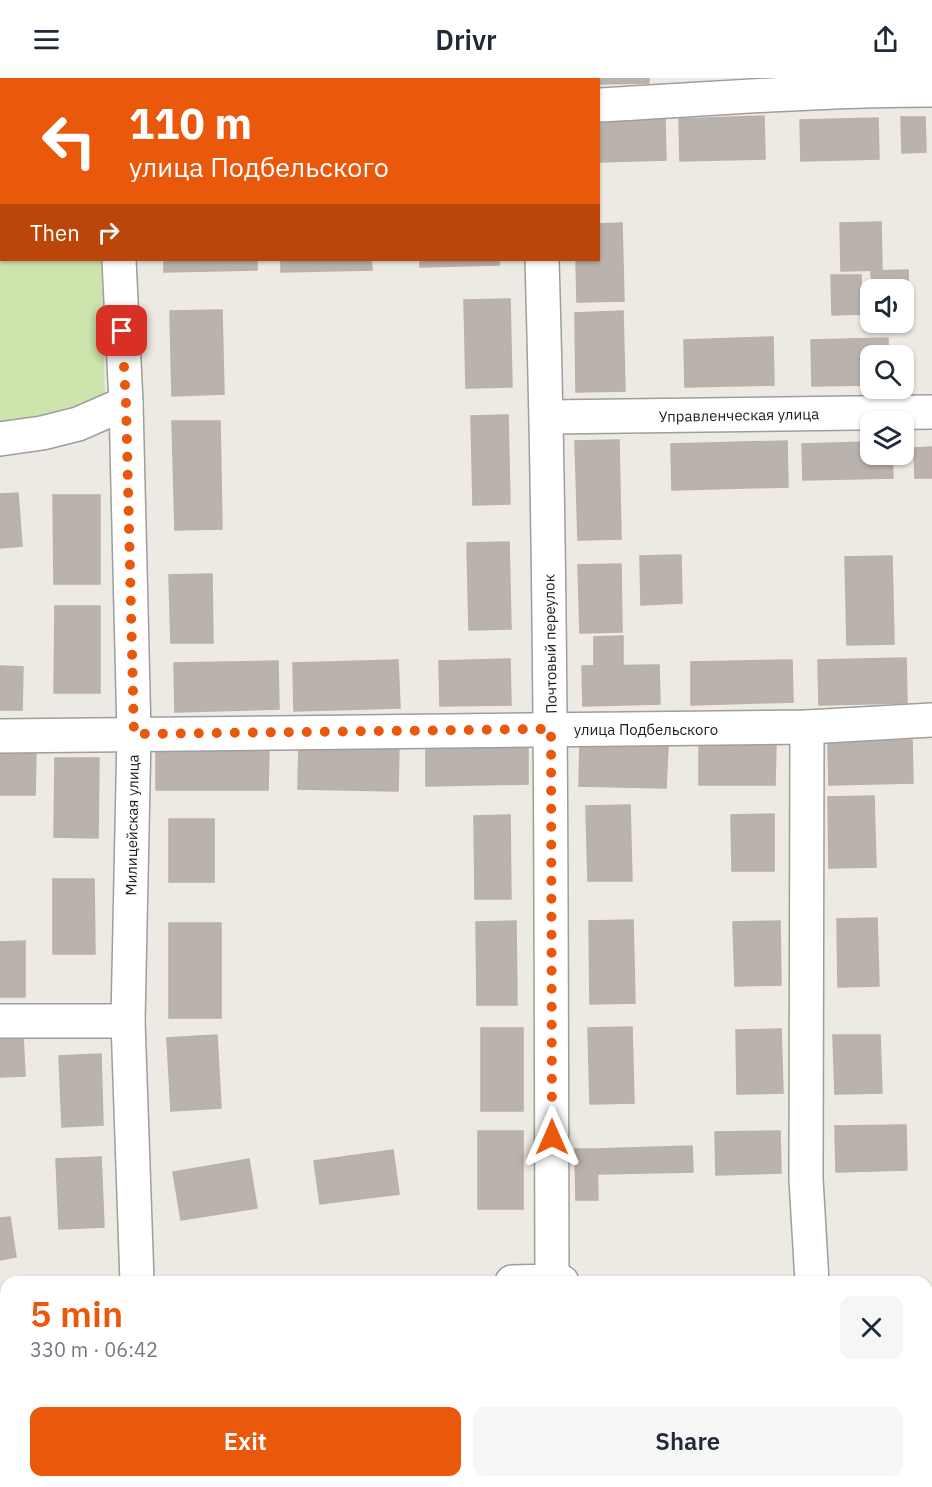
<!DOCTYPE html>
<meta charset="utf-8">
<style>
:root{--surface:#fff;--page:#f6f6f7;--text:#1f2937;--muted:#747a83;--accent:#ea580c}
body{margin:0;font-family:"IBM Plex Sans",sans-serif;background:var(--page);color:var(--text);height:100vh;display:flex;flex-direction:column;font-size:22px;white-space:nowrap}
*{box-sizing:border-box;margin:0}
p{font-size:20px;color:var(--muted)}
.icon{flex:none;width:33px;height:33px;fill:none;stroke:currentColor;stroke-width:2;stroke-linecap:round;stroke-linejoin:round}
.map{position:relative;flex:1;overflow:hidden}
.drawer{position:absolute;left:0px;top:1198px;width:933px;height:212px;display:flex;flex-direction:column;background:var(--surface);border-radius:18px 18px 0 0;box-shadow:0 2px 4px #0004}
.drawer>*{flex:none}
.guide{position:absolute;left:0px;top:0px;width:600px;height:183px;box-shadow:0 2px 4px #0004;background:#ea580c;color:#fff;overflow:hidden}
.tools{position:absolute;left:860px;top:201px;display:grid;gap:12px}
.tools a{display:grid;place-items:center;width:54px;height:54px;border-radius:12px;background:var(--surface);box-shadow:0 2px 4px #0004;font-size:30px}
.pin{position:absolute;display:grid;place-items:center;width:51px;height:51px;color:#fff;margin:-26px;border-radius:12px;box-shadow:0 3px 9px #0006}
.me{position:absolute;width:66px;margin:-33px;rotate:0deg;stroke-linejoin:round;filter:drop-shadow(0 0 4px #0008)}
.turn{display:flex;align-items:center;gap:21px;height:126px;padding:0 30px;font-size:27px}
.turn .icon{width:78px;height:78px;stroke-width:2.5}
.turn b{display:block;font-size:42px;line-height:51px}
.then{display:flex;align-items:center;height:57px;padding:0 30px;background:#0003;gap:12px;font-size:22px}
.round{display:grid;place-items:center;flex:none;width:63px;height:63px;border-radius:12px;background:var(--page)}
.summary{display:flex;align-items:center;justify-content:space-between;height:102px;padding:0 30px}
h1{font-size:36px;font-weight:600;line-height:45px;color:var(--accent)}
.cta{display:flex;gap:12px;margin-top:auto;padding:12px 30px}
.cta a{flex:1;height:69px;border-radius:12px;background:var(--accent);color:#fff;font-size:24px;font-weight:600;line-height:69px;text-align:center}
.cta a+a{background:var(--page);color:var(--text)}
header{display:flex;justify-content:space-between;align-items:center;height:78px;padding:0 30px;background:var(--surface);font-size:27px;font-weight:600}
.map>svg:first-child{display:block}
.grass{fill:#cde4ad}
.forest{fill:#adc99b}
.building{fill:#bab2ad;stroke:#beafa7;stroke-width:1.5}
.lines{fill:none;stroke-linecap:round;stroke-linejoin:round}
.minor-casing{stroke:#9e9e9e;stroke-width:36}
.minor{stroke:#fff;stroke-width:33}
.route{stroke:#ea580c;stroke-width:10;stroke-dasharray:0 18}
.labels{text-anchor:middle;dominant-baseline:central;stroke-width:6;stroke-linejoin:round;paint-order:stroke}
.street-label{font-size:15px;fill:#1d1d1d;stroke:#fff}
</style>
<header><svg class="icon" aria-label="menu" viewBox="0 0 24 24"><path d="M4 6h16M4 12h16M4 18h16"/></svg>Drivr<svg class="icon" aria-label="share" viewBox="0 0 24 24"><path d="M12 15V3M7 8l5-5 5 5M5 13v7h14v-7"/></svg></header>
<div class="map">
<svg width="932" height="1409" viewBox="0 0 932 1409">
<rect width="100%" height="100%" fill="#ede9e3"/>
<g class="grass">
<polygon points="0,0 98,0 98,2 2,2 2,182 102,182 105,323 114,353 0,357"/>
<polygon points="146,0 523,0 523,1 147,2"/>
<polygon points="6,1291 6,1404 68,1404 67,1409 0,1409 0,1296"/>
</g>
<polygon class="forest" points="114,1404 249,1404 247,1409 112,1409"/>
<g class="building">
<polygon points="567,0 649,0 649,5 598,6 598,2 567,2"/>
<polygon points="764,38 765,81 680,83 679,41"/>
<polygon points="901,39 925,39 926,74 902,75"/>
<polygon points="878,40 879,81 801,83 800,42"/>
<polygon points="665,41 666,82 598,84 598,42"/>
<polygon points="881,144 882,192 841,193 840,145"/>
<polygon points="622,145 624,223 577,224 576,182 598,182 598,146"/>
<polygon points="164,182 257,182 257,192 164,194"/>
<polygon points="281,182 371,182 372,192 281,194"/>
<polygon points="420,182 499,182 499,187 420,189"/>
<polygon points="908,192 909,223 903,224 903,212 872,212 871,193"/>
<polygon points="831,197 861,197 862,236 832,237"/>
<polygon points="510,221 512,309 466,310 464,222"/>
<polygon points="222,232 224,316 172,318 170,233"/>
<polygon points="623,233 625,313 576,314 575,235"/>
<polygon points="773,259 774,307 685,309 684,262"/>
<polygon points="888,260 888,278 870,278 870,307 812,308 811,262"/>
<polygon points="508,337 510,426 473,427 471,338"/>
<polygon points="172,343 220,343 222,451 175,452"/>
<polygon points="619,362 621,461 578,462 575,363"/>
<polygon points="787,363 788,409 672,412 671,366"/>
<polygon points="870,364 870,376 892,376 893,400 803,402 802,366"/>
<polygon points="932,369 932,400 915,400 914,370"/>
<polygon points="18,415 22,468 0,470 0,416"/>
<polygon points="53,417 100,417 100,506 54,506"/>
<polygon points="509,464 511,551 469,552 467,465"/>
<polygon points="681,477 682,525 641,527 640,478"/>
<polygon points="892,478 894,566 847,567 845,479"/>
<polygon points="621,486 622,554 580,555 578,487"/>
<polygon points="212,496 213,565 171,565 169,497"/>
<polygon points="55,528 100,528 100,615 54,615"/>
<polygon points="623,558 623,588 594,588 594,559"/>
<polygon points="906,580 907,625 819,627 818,582"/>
<polygon points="510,581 511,627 440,628 439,583"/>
<polygon points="398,582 400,630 294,633 293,585"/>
<polygon points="792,582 793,624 691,627 691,584"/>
<polygon points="278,583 279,631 175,634 174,585"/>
<polygon points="659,587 660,626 583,628 582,588"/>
<polygon points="0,588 23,589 22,632 0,632"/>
<polygon points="912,662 913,705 829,707 828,664"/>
<polygon points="299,664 399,667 398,713 298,711"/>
<polygon points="580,664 668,667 666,710 579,708"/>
<polygon points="699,665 776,665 775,707 699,707"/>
<polygon points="528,666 528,706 426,708 426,667"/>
<polygon points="156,667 269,667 268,712 156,712"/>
<polygon points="0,673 36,673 35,717 0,717"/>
<polygon points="55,680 99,680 98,760 54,759"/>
<polygon points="874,718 876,789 829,790 828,719"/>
<polygon points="630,727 632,803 588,803 586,728"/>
<polygon points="774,736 774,793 732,793 731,737"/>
<polygon points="510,737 511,821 475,821 474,738"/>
<rect x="169" y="741" width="45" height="63"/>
<polygon points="53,801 94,801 95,876 53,876"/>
<polygon points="877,840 879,908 838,909 837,841"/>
<polygon points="633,842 635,925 590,926 589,843"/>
<polygon points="516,843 517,927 477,927 476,844"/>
<polygon points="780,843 781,907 735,908 733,844"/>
<rect x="169" y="845" width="52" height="95"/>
<polygon points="25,863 25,919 0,919 0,864"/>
<polygon points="632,949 634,1025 590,1026 588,950"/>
<rect x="481" y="950" width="42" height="83"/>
<polygon points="781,951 783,1015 737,1016 736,952"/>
<polygon points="23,957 25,998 0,999 0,958"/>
<polygon points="217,957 221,1030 171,1033 167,960"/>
<polygon points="833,957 880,957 882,1015 835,1016"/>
<polygon points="101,976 103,1047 62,1049 59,978"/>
<polygon points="906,1047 907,1092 836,1094 835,1048"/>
<rect x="478" y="1053" width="45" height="78"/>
<polygon points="780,1053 781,1095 716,1097 715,1054"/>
<polygon points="692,1068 693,1094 597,1096 597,1071"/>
<polygon points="575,1071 597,1071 598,1122 576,1122"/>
<polygon points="393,1072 399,1116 320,1126 314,1083"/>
<polygon points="101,1079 104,1149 59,1151 56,1081"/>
<polygon points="249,1081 257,1130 181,1142 173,1094"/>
<polygon points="10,1139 16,1179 0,1182 0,1140"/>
</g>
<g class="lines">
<defs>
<g id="minor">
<polyline points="110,0 110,2"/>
<polyline points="536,0 536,2"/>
<path d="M598 27C709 21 821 12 932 12"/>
<polyline points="0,75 2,75"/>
<polyline points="119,182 126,325 134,656 128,943 137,1204"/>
<path d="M542 182C552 522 551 862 552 1203"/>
<polyline points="547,339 932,334"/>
<polyline points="0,361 42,355 78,346 126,325"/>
<polyline points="807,649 806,1101 812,1204"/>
<polyline points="0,658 807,649 932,642"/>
<polyline points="0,943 128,943"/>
<polyline points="512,1204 552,1203 562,1204"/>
<polyline points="927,1254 932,1254"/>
<polyline points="0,1270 6,1265"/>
<polyline points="81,1409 83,1404"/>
</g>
</defs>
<use href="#minor" class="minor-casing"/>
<use href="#minor" class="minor"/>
</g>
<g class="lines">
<polyline class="route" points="122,253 126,325 134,656 551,651 552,1059"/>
</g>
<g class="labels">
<g class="street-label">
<text transform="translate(739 337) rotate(-1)">Управленческая улица</text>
<text transform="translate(550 566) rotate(-91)">Почтовый переулок</text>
<text x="646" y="651">улица Подбельского</text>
<text transform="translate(132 747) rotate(-89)">Милицейская улица</text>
</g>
</g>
</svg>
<div class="tools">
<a><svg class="icon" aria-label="sound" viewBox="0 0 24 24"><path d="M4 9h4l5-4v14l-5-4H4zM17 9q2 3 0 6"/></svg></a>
<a><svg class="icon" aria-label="search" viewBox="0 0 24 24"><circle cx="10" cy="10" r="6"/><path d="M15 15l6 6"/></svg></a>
<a><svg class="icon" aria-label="layers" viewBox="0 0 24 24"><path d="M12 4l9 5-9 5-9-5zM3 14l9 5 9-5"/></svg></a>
</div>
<div class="pin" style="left:122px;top:253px;background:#d93025"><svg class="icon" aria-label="arrive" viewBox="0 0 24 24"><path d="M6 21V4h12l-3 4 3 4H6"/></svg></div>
<svg class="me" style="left:552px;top:1059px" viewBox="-20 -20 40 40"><path d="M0-17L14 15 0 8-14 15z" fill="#ea580c" stroke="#fff" stroke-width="4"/></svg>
<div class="guide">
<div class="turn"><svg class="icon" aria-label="left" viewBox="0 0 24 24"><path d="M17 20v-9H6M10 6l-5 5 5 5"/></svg><div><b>110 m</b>улица Подбельского</div></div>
<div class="then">Then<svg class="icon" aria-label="right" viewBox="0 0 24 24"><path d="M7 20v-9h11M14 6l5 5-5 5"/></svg></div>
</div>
<section class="drawer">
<div class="summary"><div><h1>5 min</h1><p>330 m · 06:42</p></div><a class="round"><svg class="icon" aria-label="close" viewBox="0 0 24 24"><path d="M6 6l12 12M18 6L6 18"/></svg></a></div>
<div class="cta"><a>Exit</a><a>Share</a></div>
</section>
</div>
